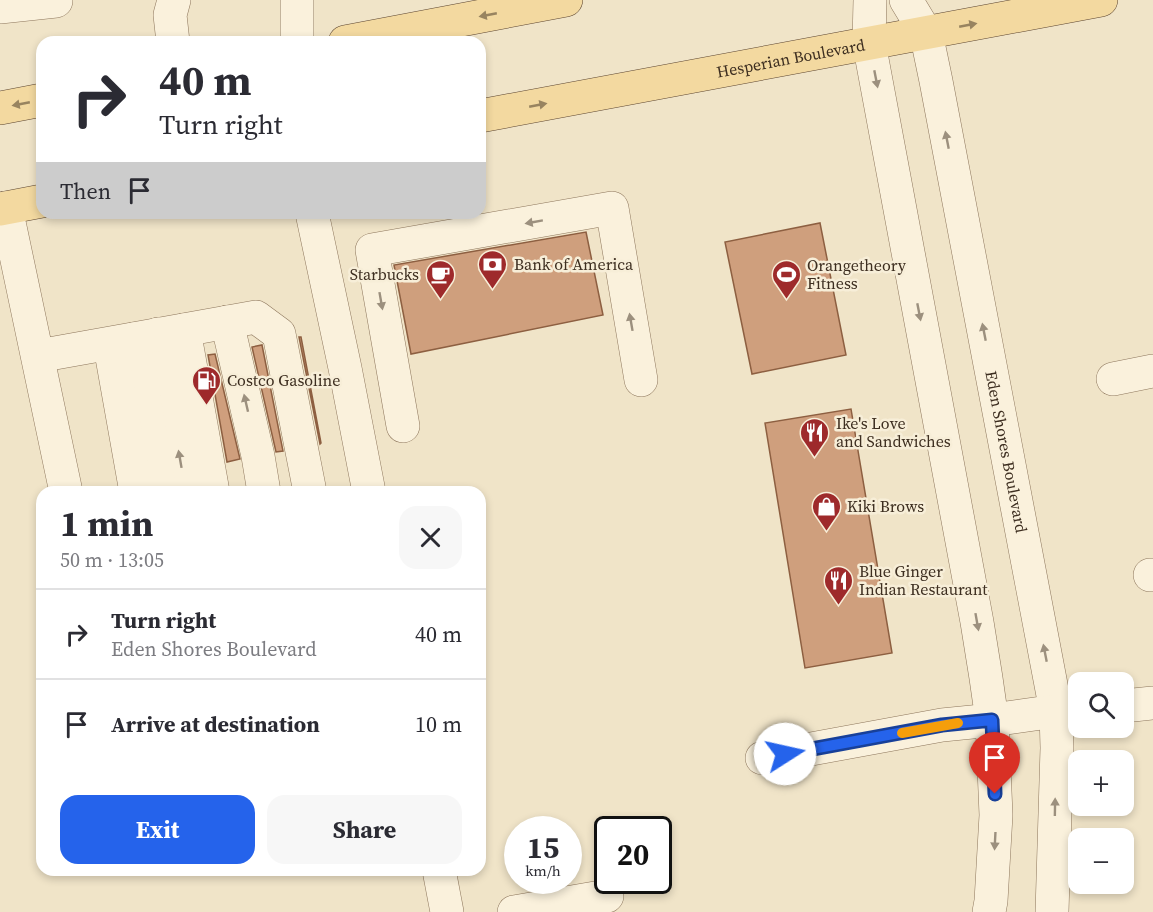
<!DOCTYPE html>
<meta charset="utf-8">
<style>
:root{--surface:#fff;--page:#f7f7f7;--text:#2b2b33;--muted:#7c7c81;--line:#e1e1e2;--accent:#2563eb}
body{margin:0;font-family:"Source Serif 4",serif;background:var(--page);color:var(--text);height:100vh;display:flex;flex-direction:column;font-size:22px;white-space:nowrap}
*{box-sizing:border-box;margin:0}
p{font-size:20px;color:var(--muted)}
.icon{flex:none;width:33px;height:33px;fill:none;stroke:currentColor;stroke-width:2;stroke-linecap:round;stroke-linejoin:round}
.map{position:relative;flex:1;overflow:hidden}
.panel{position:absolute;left:36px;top:486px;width:450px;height:390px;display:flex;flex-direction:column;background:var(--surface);border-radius:18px;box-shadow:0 3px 9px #0003}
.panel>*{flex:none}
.banner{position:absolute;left:36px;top:36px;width:450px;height:183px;border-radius:18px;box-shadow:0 3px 9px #0003;background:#fff;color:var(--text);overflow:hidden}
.fabs{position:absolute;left:1068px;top:672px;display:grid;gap:12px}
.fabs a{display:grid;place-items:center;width:66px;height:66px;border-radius:12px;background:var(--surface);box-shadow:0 3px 9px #0003;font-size:30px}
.speed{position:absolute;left:504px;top:816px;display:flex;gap:12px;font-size:30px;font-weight:700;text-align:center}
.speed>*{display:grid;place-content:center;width:78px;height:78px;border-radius:50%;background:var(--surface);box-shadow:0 3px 9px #0003;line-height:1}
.speed small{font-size:15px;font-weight:400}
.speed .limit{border:3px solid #111;border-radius:9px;background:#fff;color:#111}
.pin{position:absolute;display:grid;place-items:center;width:51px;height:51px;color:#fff;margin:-62px -26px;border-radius:50% 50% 50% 0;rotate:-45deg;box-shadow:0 0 6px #0007}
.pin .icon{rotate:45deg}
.me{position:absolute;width:66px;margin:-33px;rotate:80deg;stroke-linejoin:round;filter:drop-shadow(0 0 4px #0008)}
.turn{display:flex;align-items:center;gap:21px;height:126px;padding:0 24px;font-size:27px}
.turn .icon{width:78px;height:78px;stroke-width:2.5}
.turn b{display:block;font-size:42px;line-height:51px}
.then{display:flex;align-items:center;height:57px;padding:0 24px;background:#0003;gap:12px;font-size:22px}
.round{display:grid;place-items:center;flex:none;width:63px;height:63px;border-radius:18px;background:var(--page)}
.headline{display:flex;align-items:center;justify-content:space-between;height:102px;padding:0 24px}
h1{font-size:36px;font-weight:700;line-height:45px}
.action{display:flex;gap:12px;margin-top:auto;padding:12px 24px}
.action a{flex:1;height:69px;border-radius:18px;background:var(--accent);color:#fff;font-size:24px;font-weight:700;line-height:69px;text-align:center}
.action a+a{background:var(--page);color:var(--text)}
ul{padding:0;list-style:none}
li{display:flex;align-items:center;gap:18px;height:90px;padding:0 24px;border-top:2px solid var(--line)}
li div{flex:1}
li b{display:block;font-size:22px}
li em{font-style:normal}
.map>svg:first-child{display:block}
.building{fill:#cf9f7d;stroke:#8d5f41;stroke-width:1.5}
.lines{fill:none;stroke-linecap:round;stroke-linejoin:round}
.minor-casing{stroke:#8d765c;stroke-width:34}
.major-casing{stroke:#5b4430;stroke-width:34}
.minor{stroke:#faf1dc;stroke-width:33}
.major{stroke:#f3d9a0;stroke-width:33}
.oneway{fill:#988460}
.oneway2{fill:#9c907e}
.route-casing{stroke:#184099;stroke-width:15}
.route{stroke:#2563eb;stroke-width:10}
.slow{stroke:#f59e0b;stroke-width:10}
.labels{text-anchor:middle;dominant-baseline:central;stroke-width:5;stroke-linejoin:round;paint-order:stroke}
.street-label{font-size:16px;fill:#3d2e20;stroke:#f7eed8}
.poi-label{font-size:16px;fill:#3d2e20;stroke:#f7eed8;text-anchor:start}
</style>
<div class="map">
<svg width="1153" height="912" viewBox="0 0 1153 912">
<rect width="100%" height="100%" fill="#f0e4c8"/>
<g class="building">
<polygon points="820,223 846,355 752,374 725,242"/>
<polygon points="586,232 603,315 411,354 394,265"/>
<polygon points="299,337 301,337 321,443 320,444"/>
<polygon points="262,345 283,451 276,452 252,347"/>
<polygon points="215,354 240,459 227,462 208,355"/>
<polygon points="851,409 892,653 805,668 765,423"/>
</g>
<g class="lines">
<defs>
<g id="minor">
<polyline points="297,0 297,42"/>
<polyline points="870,0 869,43 977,622 986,678 992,720 996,815 991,901 989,912"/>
<path id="s1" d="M906 0 926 33 936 81 1056 711 1057 748 1052 912"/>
<polyline points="0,7 56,1 56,0"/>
<polyline points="173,42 170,15 174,0"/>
<polyline points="6,208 66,492"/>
<polyline points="312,213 345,368 369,492"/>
<polyline points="227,322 258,456 264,492"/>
<polyline points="184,330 213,492"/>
<polyline points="158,334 186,492"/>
<polyline points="134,339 160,492"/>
<polyline points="110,346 136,492"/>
<polyline points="38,356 256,317 279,334 310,492"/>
<polyline points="1113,379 1153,371"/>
<polyline points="403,426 372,250 612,208 641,380"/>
<polyline points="1150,575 1153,575"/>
<polyline points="1124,706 1153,703"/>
<polyline points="762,758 942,725 992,720 1056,711 1077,709"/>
<polyline points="439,870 447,912"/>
<polyline points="514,912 607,896"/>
</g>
<g id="major">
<polyline points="345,42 566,0"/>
<polyline points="0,108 42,100"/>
<path id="s2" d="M480 116 1101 0"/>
<polyline points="0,209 42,201"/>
</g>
</defs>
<use href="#minor" class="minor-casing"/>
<use href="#major" class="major-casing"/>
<use href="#minor" class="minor"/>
<use href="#major" class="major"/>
</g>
<defs><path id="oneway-solid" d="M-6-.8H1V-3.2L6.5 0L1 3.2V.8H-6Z" transform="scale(1.5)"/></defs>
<g class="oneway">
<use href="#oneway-solid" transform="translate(488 15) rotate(169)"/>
<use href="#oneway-solid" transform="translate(968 25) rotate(-11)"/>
<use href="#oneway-solid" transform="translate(21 104) rotate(169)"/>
<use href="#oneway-solid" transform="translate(538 105) rotate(-11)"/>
</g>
<g class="oneway2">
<use href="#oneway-solid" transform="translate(876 79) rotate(79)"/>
<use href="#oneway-solid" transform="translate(947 140) rotate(-101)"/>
<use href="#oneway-solid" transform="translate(534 222) rotate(170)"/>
<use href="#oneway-solid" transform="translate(381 301) rotate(80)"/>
<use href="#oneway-solid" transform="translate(919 312) rotate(79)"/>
<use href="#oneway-solid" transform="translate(631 322) rotate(-100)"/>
<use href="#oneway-solid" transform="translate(984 332) rotate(-101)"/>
<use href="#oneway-solid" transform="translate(246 403) rotate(-103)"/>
<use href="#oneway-solid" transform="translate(180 459) rotate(-100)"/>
<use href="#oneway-solid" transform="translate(977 622) rotate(80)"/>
<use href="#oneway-solid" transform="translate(1045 653) rotate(-101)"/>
<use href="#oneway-solid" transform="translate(1055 807) rotate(-89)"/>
<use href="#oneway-solid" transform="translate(995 841) rotate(93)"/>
</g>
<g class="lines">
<defs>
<polyline id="route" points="785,754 942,725 992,720 995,794"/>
</defs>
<use href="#route" class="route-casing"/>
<use href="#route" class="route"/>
<polyline class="slow" points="902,733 958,723"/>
</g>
<defs>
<symbol id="bank-pin" viewBox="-11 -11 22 30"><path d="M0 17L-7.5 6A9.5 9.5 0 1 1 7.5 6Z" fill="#9e2a2b" stroke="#f7eed8"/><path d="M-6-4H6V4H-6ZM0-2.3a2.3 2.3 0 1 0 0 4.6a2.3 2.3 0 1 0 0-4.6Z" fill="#fff"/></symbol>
<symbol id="cafe-pin" viewBox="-11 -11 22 30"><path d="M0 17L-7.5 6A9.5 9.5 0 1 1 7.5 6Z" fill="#9e2a2b" stroke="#f7eed8"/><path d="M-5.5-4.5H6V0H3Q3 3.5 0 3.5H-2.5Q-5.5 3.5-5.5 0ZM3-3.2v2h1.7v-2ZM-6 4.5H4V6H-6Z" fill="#fff"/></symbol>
<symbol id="stadium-pin" viewBox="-11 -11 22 30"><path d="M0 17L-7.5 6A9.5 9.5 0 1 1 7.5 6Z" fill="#9e2a2b" stroke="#f7eed8"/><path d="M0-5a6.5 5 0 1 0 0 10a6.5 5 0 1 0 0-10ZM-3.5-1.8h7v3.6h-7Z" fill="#fff"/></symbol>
<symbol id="fuel-pin" viewBox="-11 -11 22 30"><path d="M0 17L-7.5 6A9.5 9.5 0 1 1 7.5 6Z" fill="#9e2a2b" stroke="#f7eed8"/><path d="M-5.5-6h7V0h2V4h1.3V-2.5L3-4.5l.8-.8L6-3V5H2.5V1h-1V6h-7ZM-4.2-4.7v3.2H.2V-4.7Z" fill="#fff"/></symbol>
<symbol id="restaurant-pin" viewBox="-11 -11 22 30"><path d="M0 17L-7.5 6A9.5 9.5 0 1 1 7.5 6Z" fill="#9e2a2b" stroke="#f7eed8"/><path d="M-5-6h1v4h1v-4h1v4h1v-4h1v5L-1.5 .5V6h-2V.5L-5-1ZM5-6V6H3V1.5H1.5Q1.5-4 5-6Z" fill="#fff"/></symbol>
<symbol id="shop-pin" viewBox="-11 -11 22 30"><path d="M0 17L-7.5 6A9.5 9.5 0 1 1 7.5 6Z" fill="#9e2a2b" stroke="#f7eed8"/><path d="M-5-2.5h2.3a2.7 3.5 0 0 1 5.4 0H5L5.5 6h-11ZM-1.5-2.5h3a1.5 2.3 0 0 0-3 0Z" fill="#fff"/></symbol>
</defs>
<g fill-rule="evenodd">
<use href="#bank-pin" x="476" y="248" width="33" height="45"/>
<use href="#cafe-pin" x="424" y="258" width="33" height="45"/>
<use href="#stadium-pin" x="770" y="258" width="33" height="45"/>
<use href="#fuel-pin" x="190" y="364" width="33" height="45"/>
<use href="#restaurant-pin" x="798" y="416" width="33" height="45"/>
<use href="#shop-pin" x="810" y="490" width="33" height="45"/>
<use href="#restaurant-pin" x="822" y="564" width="33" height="45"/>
</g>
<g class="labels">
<g class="street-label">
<text stroke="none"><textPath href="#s2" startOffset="316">Hesperian Boulevard</textPath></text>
<text stroke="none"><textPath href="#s1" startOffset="465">Eden Shores Boulevard</textPath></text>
</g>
<g class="poi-label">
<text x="514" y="264">Bank of America</text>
<text x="807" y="265">Orangetheory<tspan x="807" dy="18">Fitness</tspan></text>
<text x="419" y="274" text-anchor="end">Starbucks</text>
<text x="227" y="380">Costco Gasoline</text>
<text x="836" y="423">Ike's Love<tspan x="836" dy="18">and Sandwiches</tspan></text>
<text x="847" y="506">Kiki Brows</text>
<text x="859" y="571">Blue Ginger<tspan x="859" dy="18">Indian Restaurant</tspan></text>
</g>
</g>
</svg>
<div class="fabs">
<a><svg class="icon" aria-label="search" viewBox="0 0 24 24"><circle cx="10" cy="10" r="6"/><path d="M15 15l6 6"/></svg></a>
<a>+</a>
<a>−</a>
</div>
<div class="speed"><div>15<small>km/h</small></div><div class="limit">20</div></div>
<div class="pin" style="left:995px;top:794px;background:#d93025"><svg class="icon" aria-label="arrive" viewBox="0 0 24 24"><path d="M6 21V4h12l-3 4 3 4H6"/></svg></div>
<svg class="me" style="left:785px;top:754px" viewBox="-20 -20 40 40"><circle r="19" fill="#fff"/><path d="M0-13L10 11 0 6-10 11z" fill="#2563eb"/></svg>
<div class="banner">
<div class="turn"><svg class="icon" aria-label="right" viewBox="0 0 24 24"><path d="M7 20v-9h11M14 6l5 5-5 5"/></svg><div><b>40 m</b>Turn right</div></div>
<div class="then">Then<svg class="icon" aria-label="arrive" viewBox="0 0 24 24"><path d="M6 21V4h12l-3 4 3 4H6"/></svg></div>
</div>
<section class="panel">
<div class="headline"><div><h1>1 min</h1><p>50 m · 13:05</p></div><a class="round"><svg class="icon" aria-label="close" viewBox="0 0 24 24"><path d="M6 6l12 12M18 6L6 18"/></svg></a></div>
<ul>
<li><svg class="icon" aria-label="right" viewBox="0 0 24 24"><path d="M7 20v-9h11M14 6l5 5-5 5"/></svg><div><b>Turn right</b><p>Eden Shores Boulevard</p></div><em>40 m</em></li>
<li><svg class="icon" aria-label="arrive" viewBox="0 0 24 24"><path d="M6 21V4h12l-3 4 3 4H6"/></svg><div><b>Arrive at destination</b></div><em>10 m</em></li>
</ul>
<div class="action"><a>Exit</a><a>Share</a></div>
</section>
</div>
